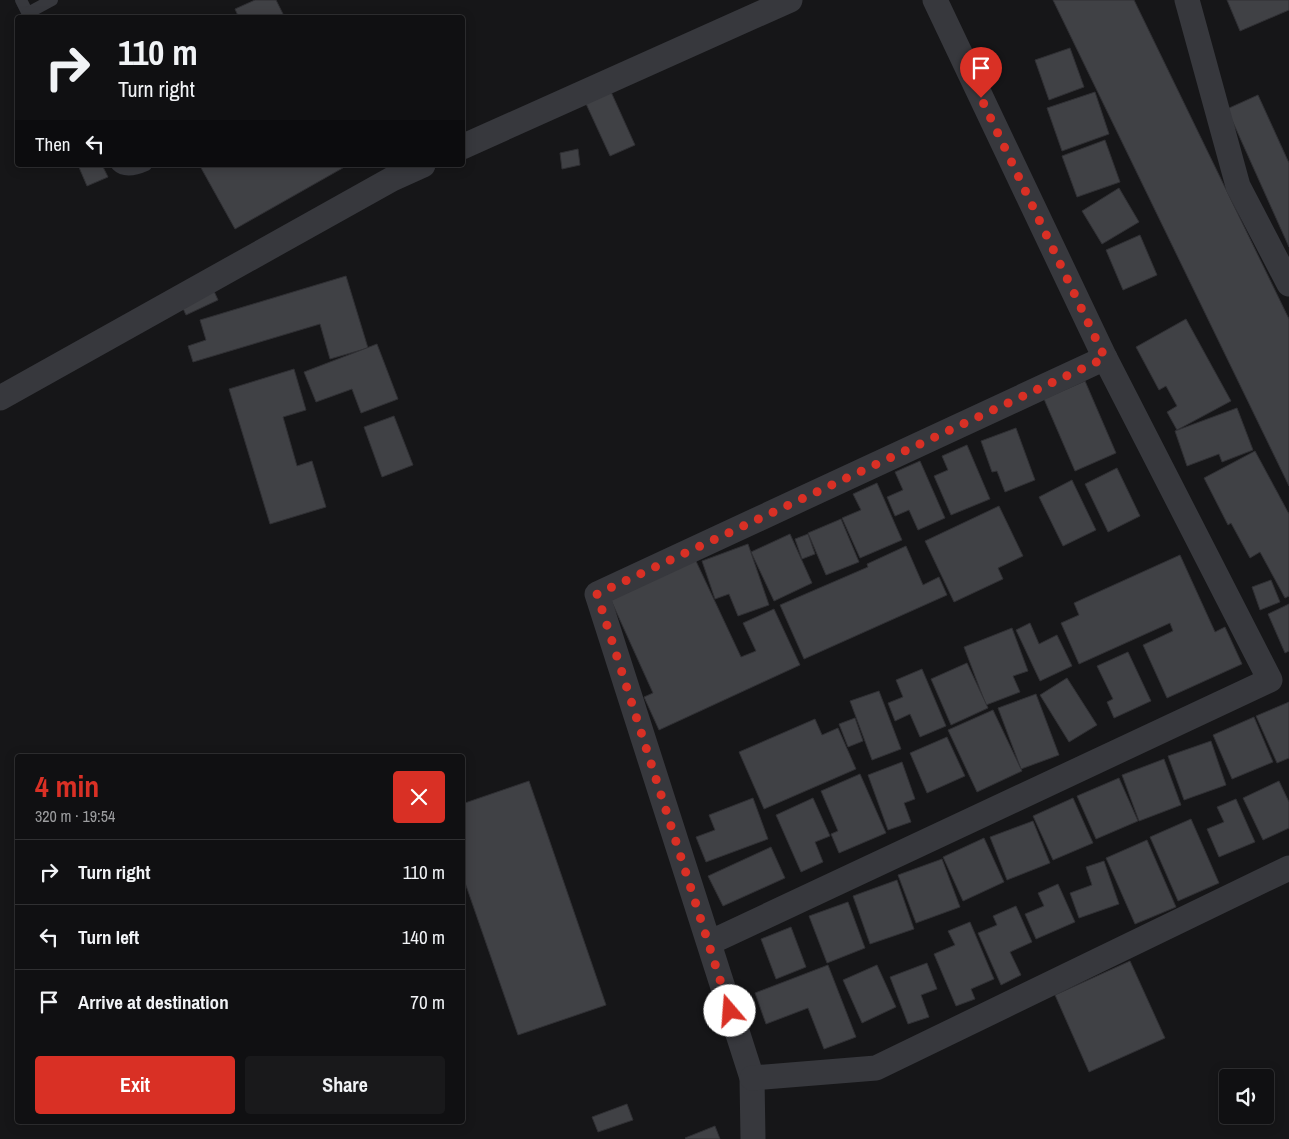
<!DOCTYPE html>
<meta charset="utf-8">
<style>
:root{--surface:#101012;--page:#19191b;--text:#f1f3f6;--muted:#9c9d9f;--line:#303032;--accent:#d93025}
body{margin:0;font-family:"Archivo Narrow",sans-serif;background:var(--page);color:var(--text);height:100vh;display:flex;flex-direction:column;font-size:19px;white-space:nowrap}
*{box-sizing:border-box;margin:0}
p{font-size:16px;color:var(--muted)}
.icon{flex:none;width:28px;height:28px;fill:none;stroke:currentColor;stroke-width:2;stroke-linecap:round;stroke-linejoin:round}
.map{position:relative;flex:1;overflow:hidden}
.drawer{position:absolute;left:15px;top:754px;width:450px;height:370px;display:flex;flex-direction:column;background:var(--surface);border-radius:5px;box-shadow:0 2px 12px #0003,0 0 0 1px var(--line)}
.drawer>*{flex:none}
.top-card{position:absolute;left:15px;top:15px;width:450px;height:152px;border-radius:5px;box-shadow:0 2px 12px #0003,0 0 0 1px var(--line);background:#101012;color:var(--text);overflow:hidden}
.controls{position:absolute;left:1219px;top:1069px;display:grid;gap:10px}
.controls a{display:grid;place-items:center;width:55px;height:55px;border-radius:5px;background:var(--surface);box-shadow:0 2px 12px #0003,0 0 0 1px var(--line);font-size:25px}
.pin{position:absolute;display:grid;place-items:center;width:42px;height:42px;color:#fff;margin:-51px -21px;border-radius:50% 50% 50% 0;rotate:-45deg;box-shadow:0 0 5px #0007}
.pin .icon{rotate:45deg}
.me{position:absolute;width:55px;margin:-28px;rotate:342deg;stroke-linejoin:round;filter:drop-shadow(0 0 4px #0008)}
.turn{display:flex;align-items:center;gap:18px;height:105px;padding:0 20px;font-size:22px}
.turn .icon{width:65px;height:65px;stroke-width:2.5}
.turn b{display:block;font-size:35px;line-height:42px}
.then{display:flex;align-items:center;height:48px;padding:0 20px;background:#0003;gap:10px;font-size:19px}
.round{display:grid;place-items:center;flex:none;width:52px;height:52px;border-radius:5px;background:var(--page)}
.head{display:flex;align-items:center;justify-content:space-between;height:85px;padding:0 20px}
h1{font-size:30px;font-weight:700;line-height:38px;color:var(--accent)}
.cta{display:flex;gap:10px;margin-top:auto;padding:10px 20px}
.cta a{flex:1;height:58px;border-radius:5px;background:var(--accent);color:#fff;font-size:20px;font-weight:700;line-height:58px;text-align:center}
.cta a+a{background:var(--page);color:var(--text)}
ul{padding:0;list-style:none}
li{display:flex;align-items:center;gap:15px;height:65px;padding:0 20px;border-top:1px solid var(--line)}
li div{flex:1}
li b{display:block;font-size:19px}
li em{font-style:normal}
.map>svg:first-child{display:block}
.building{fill:#404145;stroke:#303034}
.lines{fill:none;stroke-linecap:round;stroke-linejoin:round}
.lane{stroke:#37383d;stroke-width:12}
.street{stroke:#37383d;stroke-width:25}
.route{stroke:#d93025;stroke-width:9;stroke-dasharray:0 16.2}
</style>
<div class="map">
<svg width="1289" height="1139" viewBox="0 0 1289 1139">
<rect width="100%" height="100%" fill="#161618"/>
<g class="building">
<polygon points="255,0 276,0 285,18 239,18 235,9"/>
<polygon points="1053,0 1134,0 1289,319 1289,486"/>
<polygon points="1227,0 1289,0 1289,10 1240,31"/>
<polygon points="1070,48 1084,87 1049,100 1035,60"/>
<polygon points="607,83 635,145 610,156 582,95"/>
<polygon points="1095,92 1109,134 1062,151 1047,108"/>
<polygon points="1258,95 1289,163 1289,247 1227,109"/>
<polygon points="1105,140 1120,182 1077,197 1062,156"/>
<polygon points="578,149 580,165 562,169 560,153"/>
<polygon points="78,165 102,165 108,177 87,186"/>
<polygon points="202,165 348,165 235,229 200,166"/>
<polygon points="1119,188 1139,222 1102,244 1082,211"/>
<polygon points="1140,235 1157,275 1123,290 1106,250"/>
<polygon points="346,276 368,348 330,359 320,324 193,362 188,346 206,340 200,320"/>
<polygon points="213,289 218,300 186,315 181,304"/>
<polygon points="1186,319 1231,401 1177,430 1167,412 1177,406 1166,386 1159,390 1136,347"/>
<polygon points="377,344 398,399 361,413 352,389 316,402 304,372"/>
<polygon points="294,369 306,410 283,417 297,466 312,461 326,507 270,524 229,389"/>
<polygon points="1085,381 1116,453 1075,471 1044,399"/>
<polygon points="1237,408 1253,450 1222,462 1219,454 1187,466 1175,431"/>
<polygon points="394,416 413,465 382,477 364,427"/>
<polygon points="1016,428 1035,480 1005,492 997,471 992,472 981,441"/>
<polygon points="967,445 990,499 951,515 934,476 948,470 942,456"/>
<polygon points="1255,451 1289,514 1289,596 1285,598 1260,552 1250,558 1231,523 1228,525 1204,478"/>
<polygon points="920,461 945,518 918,530 909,510 895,516 887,497 903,490 895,472"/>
<polygon points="1117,468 1140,516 1108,532 1085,484"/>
<polygon points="1072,480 1096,530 1063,546 1039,497"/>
<polygon points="877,483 902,540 860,558 842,518 861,510 853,494"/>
<polygon points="999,506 1023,556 998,568 1003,579 954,602 925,541"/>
<polygon points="841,519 859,562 826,575 808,533"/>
<polygon points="790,534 812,583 774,601 751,552"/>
<polygon points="808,534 815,554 802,559 795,539"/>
<polygon points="748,544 769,605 738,616 729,594 715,599 702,561"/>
<polygon points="906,546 923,585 939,577 947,595 804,659 780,605 868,567 867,564"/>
<polygon points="1180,555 1215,632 1225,627 1242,664 1167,698 1143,645 1173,631 1170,623 1079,664 1061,623 1079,615 1074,603"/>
<polygon points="695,559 741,657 756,651 743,623 774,609 800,665 659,730 644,697 653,693 610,598"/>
<polygon points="1271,580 1280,602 1260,610 1252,587"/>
<polygon points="1289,604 1289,651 1285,653 1268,614"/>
<polygon points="1030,623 1039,644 1057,635 1072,666 1040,681 1016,630"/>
<polygon points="1012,628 1028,671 1013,676 1020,692 986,705 964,647"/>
<polygon points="1128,652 1151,701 1114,718 1107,702 1113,699 1097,666"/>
<polygon points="967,663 988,708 951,725 931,679"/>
<polygon points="922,669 946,726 920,737 910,714 895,721 888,703 903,697 896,680"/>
<polygon points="1067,678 1097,725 1069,742 1040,695"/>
<polygon points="879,691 901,749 872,760 850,701"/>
<polygon points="1036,694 1059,755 1021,769 998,708"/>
<polygon points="1289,702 1289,758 1277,763 1256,716"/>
<polygon points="993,710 1022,771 977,792 948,730"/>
<polygon points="1254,717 1273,762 1232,779 1213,735"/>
<polygon points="855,718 863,741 848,747 839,724"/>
<polygon points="815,719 822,735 838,728 856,769 764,809 739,752"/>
<polygon points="947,737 965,776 927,793 910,753"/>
<polygon points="1211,741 1226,785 1184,800 1168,756"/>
<polygon points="1164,759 1181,805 1139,821 1122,775"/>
<polygon points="902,762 915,799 904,803 911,822 888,830 868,775"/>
<polygon points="860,774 886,833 839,853 831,834 838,831 821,791"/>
<polygon points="1119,778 1138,821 1096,839 1077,796"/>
<polygon points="529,781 606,1005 518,1035 462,874 462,804"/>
<polygon points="1279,781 1289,802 1289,828 1263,840 1243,798"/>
<polygon points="753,798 768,839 706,862 696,837 715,830 709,815"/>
<polygon points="813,798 830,836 815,842 823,862 801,872 776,815"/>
<polygon points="1073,798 1093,843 1053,860 1033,816"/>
<polygon points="1236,799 1255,842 1219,857 1207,829 1224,822 1217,807"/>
<polygon points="1191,819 1219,883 1178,901 1150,837"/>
<polygon points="1033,821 1050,863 1007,880 990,837"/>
<polygon points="984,838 1004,882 963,901 943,857"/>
<polygon points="1147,840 1176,907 1135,924 1106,858"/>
<polygon points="771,847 785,878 723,906 708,876"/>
<polygon points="942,859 960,907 916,923 898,875"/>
<polygon points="1104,861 1119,904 1079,918 1070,893 1092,885 1086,867"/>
<polygon points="897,880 914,929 870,944 853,896"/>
<polygon points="1058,884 1075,922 1036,939 1025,914 1044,906 1038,893"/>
<polygon points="848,902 865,948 827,963 809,916"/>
<polygon points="1016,906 1032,942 1010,952 1021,975 1001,985 978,933 997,925 993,916"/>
<polygon points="970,922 994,979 971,989 975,999 956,1006 934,954 955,945 948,931"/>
<polygon points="791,927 806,967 776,979 761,939"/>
<polygon points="1130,961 1165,1038 1089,1072 1055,995"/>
<polygon points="927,963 937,989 921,995 929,1017 908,1024 890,977"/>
<polygon points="828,965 856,1037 824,1049 808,1008 766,1024 755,993"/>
<polygon points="877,965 896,1007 862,1023 843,980"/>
<polygon points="627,1104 633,1120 598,1132 592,1117"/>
<polygon points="715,1126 720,1139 686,1139 685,1138"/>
</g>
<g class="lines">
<g class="lane">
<polyline points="21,0 30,18"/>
<polyline points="28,13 52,0"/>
<path d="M117 165C125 173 137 169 146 165"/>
</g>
<g class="street">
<polyline points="935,0 1105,358"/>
<polyline points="1187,0 1238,186 1289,284"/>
<polyline points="462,147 790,0"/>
<polyline points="0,398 392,179 423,165"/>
<polyline points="709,943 1270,680 1105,358 597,594 752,1078 753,1139"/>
<polyline points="752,1078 876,1068 1289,868"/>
</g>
</g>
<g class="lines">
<polyline class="route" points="730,1011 597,594 1105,358 981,98"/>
</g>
</svg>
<div class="controls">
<a><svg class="icon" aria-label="sound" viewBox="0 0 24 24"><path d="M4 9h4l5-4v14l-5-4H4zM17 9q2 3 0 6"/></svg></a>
</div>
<div class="pin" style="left:981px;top:98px;background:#d93025"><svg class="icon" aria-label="arrive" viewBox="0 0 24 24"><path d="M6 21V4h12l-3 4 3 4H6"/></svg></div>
<svg class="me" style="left:730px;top:1011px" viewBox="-20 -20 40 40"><circle r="19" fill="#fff"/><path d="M0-13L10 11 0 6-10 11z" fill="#d93025"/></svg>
<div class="top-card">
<div class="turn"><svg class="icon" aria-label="right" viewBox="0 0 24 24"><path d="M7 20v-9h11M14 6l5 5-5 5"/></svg><div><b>110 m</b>Turn right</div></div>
<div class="then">Then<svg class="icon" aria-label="left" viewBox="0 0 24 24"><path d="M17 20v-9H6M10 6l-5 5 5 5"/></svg></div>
</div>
<section class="drawer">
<div class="head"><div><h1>4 min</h1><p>320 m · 19:54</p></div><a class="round" style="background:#d93025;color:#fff"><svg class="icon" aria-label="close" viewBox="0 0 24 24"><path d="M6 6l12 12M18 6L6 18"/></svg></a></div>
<ul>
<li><svg class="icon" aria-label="right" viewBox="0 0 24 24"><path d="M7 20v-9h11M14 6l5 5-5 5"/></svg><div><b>Turn right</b></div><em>110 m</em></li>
<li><svg class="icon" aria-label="left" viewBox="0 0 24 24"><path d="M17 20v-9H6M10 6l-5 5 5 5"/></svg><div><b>Turn left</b></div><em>140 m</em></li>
<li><svg class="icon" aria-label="arrive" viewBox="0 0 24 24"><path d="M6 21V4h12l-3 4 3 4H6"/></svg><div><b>Arrive at destination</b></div><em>70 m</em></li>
</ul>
<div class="cta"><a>Exit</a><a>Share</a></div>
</section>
</div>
